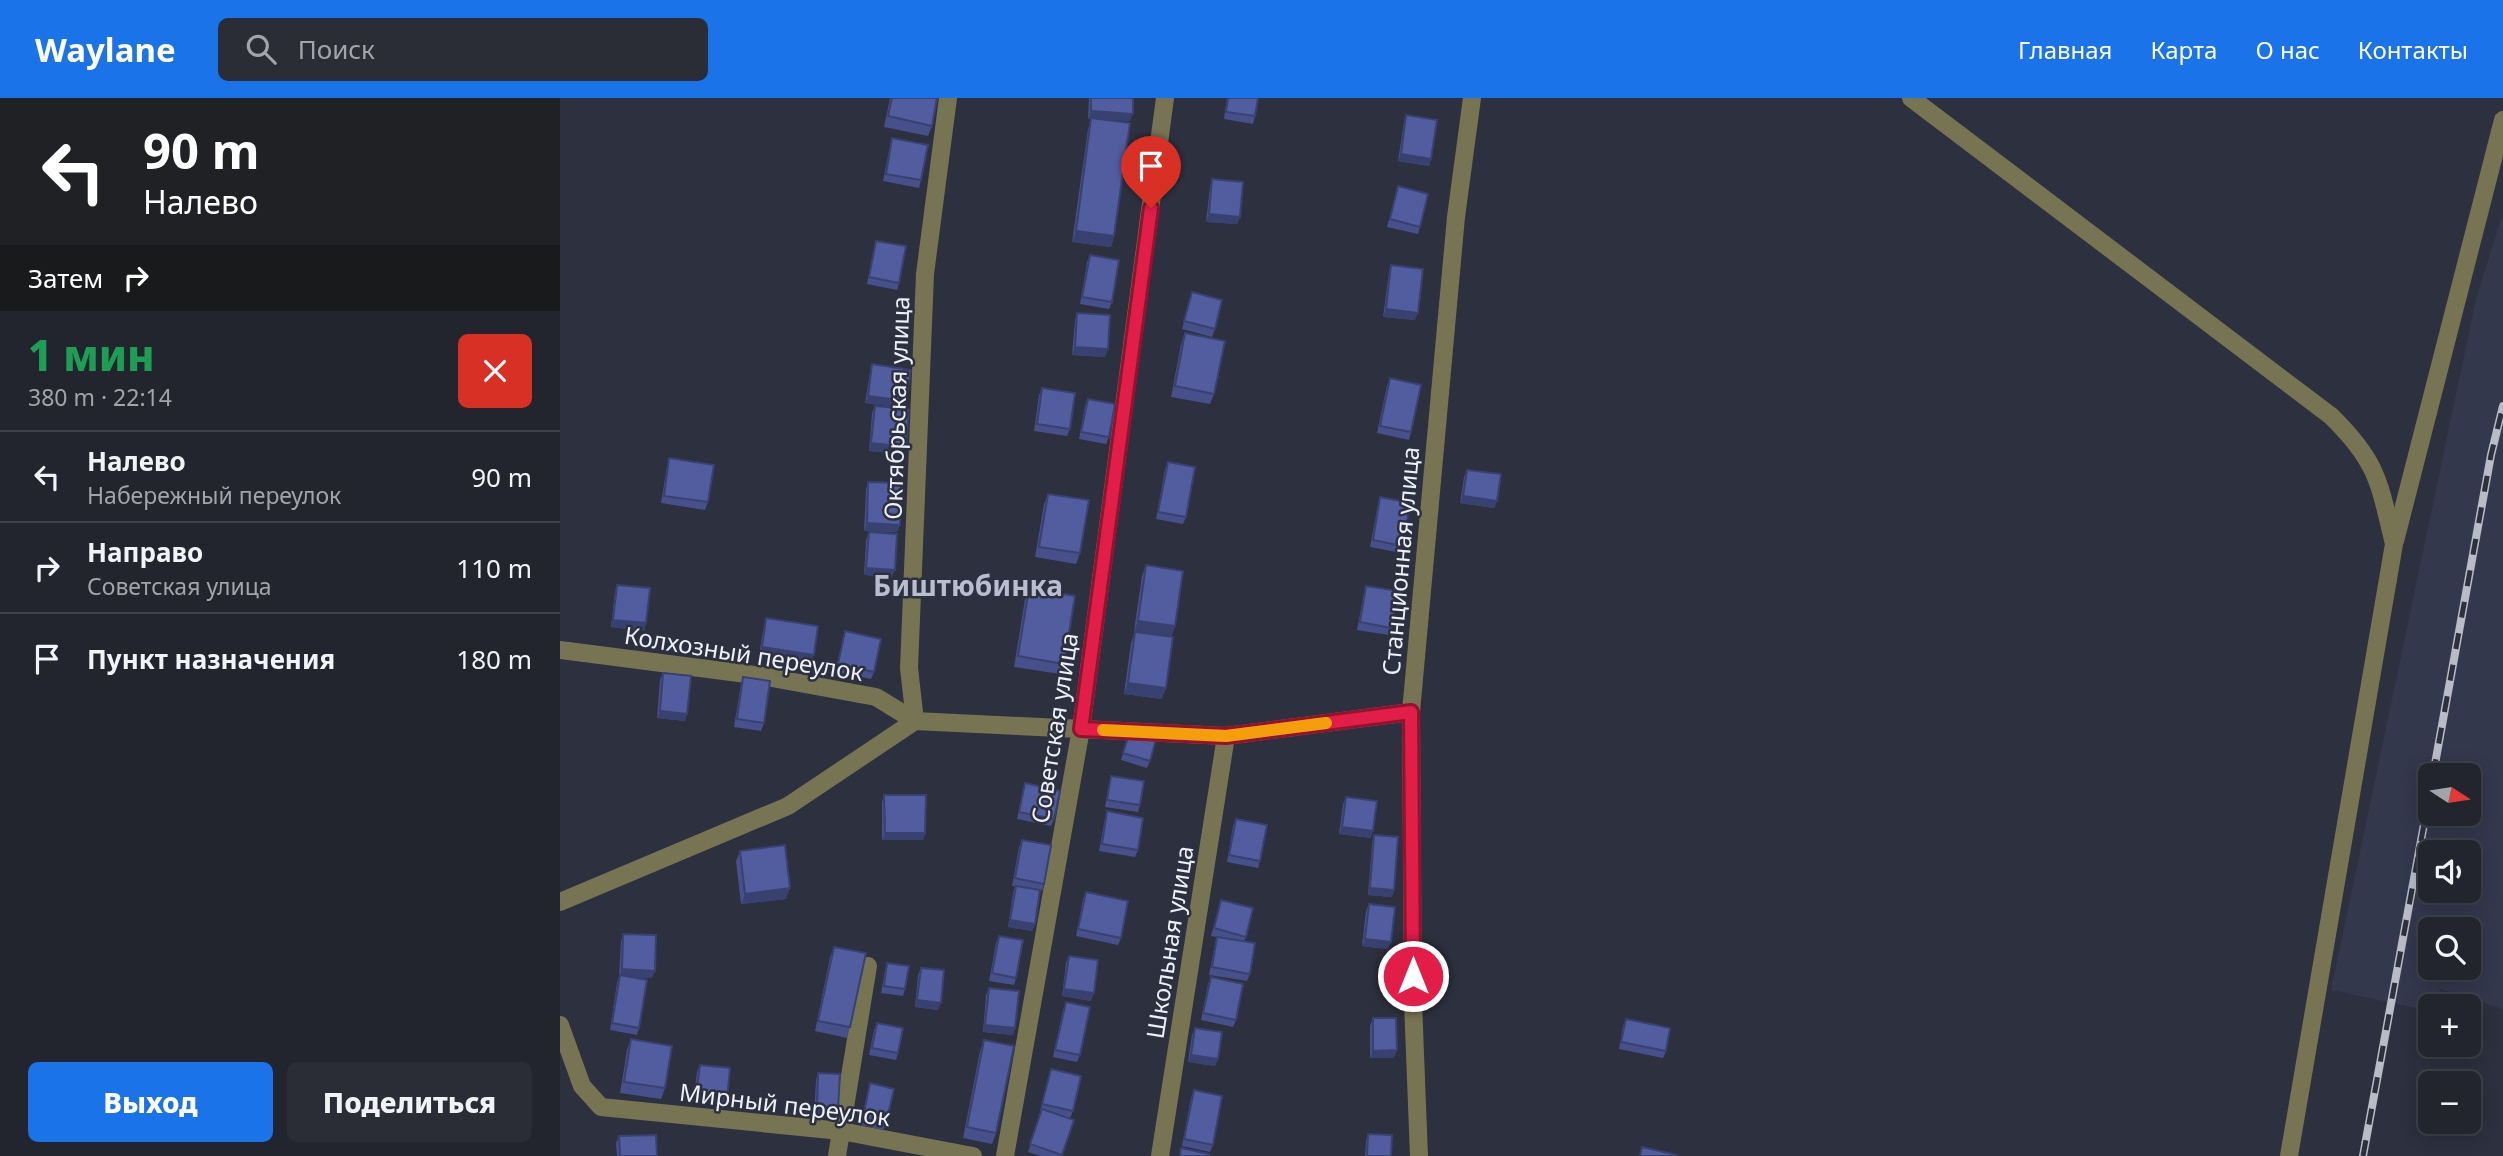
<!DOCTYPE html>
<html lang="ru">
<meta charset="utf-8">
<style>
:root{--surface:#22242e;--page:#2a2c36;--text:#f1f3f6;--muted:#a2a4aa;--line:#3f414a;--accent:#1a73e8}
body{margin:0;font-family:"Noto Sans",sans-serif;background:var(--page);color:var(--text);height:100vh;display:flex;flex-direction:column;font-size:26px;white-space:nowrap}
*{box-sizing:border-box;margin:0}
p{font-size:23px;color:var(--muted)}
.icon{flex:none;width:38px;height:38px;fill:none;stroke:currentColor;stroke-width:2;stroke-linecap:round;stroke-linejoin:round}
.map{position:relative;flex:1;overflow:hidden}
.sheet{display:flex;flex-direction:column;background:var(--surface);width:560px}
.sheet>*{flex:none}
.hud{background:#202124;color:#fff;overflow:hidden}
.needle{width:46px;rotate:102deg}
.buttons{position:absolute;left:1858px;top:665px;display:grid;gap:14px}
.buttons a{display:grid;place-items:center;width:63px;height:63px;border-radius:10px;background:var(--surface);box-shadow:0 4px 18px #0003,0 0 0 2px var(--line);font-size:35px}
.pin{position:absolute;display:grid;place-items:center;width:60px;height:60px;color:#fff;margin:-72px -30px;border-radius:50% 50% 50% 0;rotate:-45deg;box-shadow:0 0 7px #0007}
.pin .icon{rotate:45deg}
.me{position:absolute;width:77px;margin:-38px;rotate:0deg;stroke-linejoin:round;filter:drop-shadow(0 0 5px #0008)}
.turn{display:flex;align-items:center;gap:24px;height:147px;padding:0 28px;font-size:32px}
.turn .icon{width:91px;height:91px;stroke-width:2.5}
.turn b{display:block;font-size:49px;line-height:60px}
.then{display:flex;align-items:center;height:66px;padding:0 28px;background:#0003;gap:14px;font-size:26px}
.round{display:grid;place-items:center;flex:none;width:74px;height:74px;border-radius:10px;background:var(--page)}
.overview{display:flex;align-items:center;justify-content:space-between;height:119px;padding:0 28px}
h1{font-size:42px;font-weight:800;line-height:52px;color:#1e9e55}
.primary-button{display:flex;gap:14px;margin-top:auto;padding:14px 28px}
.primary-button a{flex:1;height:80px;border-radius:10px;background:var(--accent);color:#fff;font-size:28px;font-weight:800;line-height:80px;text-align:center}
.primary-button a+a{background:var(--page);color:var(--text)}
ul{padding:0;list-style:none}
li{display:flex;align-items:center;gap:21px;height:91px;padding:0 28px;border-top:2px solid var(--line)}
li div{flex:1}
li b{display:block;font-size:26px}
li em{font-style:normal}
header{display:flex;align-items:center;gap:42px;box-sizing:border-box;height:98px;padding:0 35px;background:var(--accent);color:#fff}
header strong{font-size:33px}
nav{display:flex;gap:38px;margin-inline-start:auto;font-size:24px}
.search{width:490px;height:63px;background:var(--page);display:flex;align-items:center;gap:18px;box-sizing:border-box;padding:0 24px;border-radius:10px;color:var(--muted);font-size:26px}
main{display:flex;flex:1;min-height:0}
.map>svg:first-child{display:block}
.built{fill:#34384d;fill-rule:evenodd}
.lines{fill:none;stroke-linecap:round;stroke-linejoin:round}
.minor{stroke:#777453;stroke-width:18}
.rail-casing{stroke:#b9bbc6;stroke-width:8}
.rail{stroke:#2d303e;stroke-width:5;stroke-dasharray:16;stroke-linecap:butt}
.wall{fill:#47508a}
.shaded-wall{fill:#394170}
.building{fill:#525da0;stroke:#394170;stroke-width:2}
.route-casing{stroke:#92132f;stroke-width:18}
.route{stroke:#e11d48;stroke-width:12}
.slow{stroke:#f59e0b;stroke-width:12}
.labels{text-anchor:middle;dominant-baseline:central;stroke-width:5;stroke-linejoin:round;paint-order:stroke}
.street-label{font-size:24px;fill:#edeff9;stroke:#2d303e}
.quarter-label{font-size:28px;font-weight:bold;fill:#b9bdcf;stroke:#2d303e}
</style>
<header>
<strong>Waylane</strong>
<div class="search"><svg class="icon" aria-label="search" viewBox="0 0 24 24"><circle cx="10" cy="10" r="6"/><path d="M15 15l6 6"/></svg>Поиск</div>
<nav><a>Главная</a><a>Карта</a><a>О нас</a><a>Контакты</a></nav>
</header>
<main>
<section class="sheet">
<div class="hud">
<div class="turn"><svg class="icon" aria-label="left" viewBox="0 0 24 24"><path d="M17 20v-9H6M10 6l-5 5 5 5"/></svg><div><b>90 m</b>Налево</div></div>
<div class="then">Затем<svg class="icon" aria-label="right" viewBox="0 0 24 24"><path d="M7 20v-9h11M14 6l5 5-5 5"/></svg></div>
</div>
<div class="overview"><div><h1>1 мин</h1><p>380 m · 22:14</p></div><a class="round" style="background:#d93025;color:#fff"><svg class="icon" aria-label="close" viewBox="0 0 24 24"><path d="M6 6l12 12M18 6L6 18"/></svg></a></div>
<ul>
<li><svg class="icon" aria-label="left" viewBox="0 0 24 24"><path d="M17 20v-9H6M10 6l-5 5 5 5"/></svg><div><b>Налево</b><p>Набережный переулок</p></div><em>90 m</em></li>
<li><svg class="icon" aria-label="right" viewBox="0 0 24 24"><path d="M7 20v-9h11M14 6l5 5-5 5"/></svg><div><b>Направо</b><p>Советская улица</p></div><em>110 m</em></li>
<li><svg class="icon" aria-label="arrive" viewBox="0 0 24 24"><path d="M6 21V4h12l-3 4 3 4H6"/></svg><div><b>Пункт назначения</b></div><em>180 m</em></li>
</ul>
<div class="primary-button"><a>Выход</a><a>Поделиться</a></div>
</section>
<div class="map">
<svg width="1943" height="1058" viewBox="0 0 1943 1058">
<rect width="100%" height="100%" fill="#2d303e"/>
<path class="built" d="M1943 115V911L1880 891 1876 908H1871V913L1771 892 1916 201ZM1871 677H1909V716H1871ZM1871 754H1909V793H1871ZM1871 831H1909V870H1871Z"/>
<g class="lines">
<g class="minor">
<path d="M1351 0 1771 318C1818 364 1819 384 1834 446L1729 1058"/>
<polyline points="1835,443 1943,22"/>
<polyline points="0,552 202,578 316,599 355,623"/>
<polyline points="355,623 349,570 365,176 388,0"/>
<polyline points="0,804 228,708 355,623 666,638 851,614"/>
<polyline points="0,927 22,988 41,1009 281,1033 413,1058"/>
<polyline points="277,1058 308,868"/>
<polyline points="445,1058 521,631 605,0"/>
<polyline points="600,1058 666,638"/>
<polyline points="859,1058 853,904 851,614 896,119 912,0"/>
</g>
<defs>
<g id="rail">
<polyline points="1873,677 1931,357 1943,308"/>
<polyline points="1803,1058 1871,688"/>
</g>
</defs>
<use href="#rail" class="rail-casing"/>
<use href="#rail" class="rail"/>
</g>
<g class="wall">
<polygon points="330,0 377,0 372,28 368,38 324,29"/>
<polygon points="529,0 573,0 570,23 541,21 554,138 551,149 512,144 528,31 531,21 528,21"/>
<polygon points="667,0 698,0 695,18 693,26 664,21"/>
<polygon points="846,17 871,61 869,68 838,63 844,24"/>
<polygon points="332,40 361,82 359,90 323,83 330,48"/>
<polygon points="652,81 680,119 677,126 646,124 650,89"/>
<polygon points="838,88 860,129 858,136 827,129"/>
<polygon points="316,143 339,185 337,192 307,186 314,150"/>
<polygon points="530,157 552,204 549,211 520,206 527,164"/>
<polygon points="831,167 855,222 823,219 829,174"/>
<polygon points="632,194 655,231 652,239 622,231"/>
<polygon points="517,215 545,259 512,257 515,222"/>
<polygon points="625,235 654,296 650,306 611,299 621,246"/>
<polygon points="312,266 346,303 344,310 305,305 310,274"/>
<polygon points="830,280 851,334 849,342 817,335 827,287"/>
<polygon points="482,290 510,331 507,338 474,333 479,297"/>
<polygon points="528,301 549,339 546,346 519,341 525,308"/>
<polygon points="315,308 343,356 309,353 312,315"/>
<polygon points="109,360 148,404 145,412 101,405 107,368"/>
<polygon points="608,364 626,419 623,426 596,421 605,371"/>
<polygon points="907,372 937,403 934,410 900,405 904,379"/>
<polygon points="308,384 340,427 337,434 304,433 306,391"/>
<polygon points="488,396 520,455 516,466 475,459 484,406"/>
<polygon points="820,399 843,448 841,455 810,449 818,407"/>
<polygon points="309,434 332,479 304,477 306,442"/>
<polygon points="586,467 615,528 611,539 574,533 582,478"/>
<polygon points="57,487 86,525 84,533 51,529 55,494"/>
<polygon points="806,488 831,530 829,537 797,532 804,495"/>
<polygon points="469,490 504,566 500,576 454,569 465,501"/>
<polygon points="206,520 251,564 199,557 204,527"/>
<polygon points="285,533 314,574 311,581 275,574"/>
<polygon points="575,534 602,601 564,596 571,545"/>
<polygon points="103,575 125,623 97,620 100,582"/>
<polygon points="183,579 204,625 201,633 174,629 181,586"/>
<polygon points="570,633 590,663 587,670 561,662"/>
<polygon points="551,678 580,707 578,714 545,709 549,685"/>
<polygon points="465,685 494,721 491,728 457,721 463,692"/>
<polygon points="324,697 365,735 363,742 322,742 322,704"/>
<polygon points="786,699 811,740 779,736 783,706"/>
<polygon points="547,713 578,752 575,759 539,753 545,721"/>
<polygon points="676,721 700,763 698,770 667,764 673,728"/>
<polygon points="814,737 832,799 808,797 812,745"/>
<polygon points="462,742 484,786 482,793 480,792 475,826 472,833 448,829 453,795 455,788 452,788 459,749"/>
<polygon points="180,753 226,801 181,806 176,763"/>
<polygon points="526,794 561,840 558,847 516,838 523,801"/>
<polygon points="661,802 686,839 684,843 690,876 687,883 649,877 655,846 657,839 651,838"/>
<polygon points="809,806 828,851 802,848 806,813"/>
<polygon points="63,836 92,880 70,879 79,930 77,937 50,932 57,885 59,879 61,843"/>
<polygon points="439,838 456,880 454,887 429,883 436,845"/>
<polygon points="274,849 290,929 287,940 255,933 270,859"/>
<polygon points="509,858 531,903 502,898 506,865"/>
<polygon points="327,865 345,891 343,898 321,895 325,872"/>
<polygon points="361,870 378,912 355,909 358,877"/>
<polygon points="651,879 676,922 673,929 641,922 648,886"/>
<polygon points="429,890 455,930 453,937 423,934 426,897"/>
<polygon points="506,904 520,957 517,964 493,959 503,912"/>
<polygon points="813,920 834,960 810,960 810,928"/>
<polygon points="1066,921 1106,953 1103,960 1059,951 1063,928"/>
<polygon points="317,925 338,955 336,962 309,957 314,932"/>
<polygon points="635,930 658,961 655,968 628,964 632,937"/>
<polygon points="71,941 105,990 101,1001 60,995 67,952"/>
<polygon points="424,942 436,1035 432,1046 403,1040 420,953"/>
<polygon points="140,967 164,1008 133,1004 137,974"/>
<polygon points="491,971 513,1013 510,1020 504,1019 514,1022 502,1058 481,1058 468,1054 481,1013 480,1013"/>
<polygon points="258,975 278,1011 275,1019 254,1018 256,982"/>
<polygon points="310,985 326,1025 323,1032 300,1027"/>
<polygon points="634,992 653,1047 650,1054 622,1048 631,1000"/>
<polygon points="808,1036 831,1058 805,1058 806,1043"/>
<polygon points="59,1038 97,1058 57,1058 56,1045"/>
</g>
<g class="shaded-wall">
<polygon points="531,13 573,16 570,23 528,21"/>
<polygon points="841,56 871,61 869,68 838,63"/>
<polygon points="649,116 680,119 677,126 646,124"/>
<polygon points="516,133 554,138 551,149 512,144"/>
<polygon points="826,211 858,215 855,222 823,219"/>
<polygon points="515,249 548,251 545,259 512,257"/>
<polygon points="308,298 346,303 344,310 305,305"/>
<polygon points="311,345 346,349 343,356 309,353"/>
<polygon points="903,398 937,403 934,410 900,405"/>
<polygon points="307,425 340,427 337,434 304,433"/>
<polygon points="306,470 335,472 332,479 304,477"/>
<polygon points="53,522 86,525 84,533 51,529"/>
<polygon points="578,523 615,528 611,539 574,533"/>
<polygon points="202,549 254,557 251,564 199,557"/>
<polygon points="568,585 606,590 602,601 564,596"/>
<polygon points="100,613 127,616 125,623 97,620"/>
<polygon points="782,729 813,733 811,740 779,736"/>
<polygon points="325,735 365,735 363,742 322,742"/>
<polygon points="230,790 226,801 181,806 185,796"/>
<polygon points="810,790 834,792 832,799 808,797"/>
<polygon points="450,822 475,826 472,833 448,829"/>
<polygon points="805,841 831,844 828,851 802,848"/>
<polygon points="62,871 95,873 92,880 59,879"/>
<polygon points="504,891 534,895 531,903 502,898"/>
<polygon points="357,902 381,905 378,912 355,909"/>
<polygon points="425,927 455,930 453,937 423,934"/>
<polygon points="837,952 834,960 810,960 813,953"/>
<polygon points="631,957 658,961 655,968 628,964"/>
<polygon points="136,997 167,1001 164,1008 133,1004"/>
<polygon points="257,1011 278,1011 275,1019 254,1018"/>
</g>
<g class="building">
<polygon points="332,0 377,0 372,28 328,18"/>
<polygon points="531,0 573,0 573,16 531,13"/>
<polygon points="668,0 698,0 695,18 666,14"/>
<polygon points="846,17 877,22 871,61 841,56"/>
<polygon points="531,20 570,25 554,138 516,133"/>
<polygon points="332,40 368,47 361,82 326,76"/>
<polygon points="652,81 683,84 680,119 649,116"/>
<polygon points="838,88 868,96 860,129 830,121"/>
<polygon points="316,143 346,148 339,185 309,179"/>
<polygon points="530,157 559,162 552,204 522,199"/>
<polygon points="831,167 863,171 858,215 826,211"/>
<polygon points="632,194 662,202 655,231 624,223"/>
<polygon points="517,215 550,217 548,251 515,249"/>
<polygon points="625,235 665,243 654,296 615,288"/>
<polygon points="312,266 351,272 346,303 308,298"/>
<polygon points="830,280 861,287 851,334 820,328"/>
<polygon points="482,290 515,295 510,331 477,326"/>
<polygon points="528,301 555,306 549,339 521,334"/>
<polygon points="315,308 349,311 346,349 311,345"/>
<polygon points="109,360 154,367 148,404 104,398"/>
<polygon points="608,364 635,369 626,419 598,414"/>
<polygon points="907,372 941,376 937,403 903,398"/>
<polygon points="308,384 341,385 340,427 307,425"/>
<polygon points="488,396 529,402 520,455 479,449"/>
<polygon points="820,399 850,405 843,448 813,442"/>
<polygon points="309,434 337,436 335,472 306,470"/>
<polygon points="586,467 623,473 615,528 578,523"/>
<polygon points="57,487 90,490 86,525 53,522"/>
<polygon points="806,488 838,493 831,530 800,524"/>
<polygon points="469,490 515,498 504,566 458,558"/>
<polygon points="206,520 258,528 254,557 202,549"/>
<polygon points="285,533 321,541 314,574 278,566"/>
<polygon points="575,534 613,539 606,590 568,585"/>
<polygon points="103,575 131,578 127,616 100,613"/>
<polygon points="183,579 210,583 204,625 177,621"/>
<polygon points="570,633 596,641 590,663 563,655"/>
<polygon points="551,678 584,683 580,707 547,702"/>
<polygon points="465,685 500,693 494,721 459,714"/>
<polygon points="324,697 366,697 365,735 325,735"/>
<polygon points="786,699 817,703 813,733 782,729"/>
<polygon points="547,713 583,720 578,752 542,746"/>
<polygon points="676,721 707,727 700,763 669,757"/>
<polygon points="814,737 838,739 834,792 810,790"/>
<polygon points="462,742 491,747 484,786 455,780"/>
<polygon points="225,747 230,790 185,796 180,753"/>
<polygon points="456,788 480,792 475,826 450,822"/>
<polygon points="526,794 568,803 561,840 518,831"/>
<polygon points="661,802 693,810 686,839 654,830"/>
<polygon points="809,806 835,809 831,844 805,841"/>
<polygon points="63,836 96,837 95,873 62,871"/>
<polygon points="439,838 463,842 456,880 432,875"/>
<polygon points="657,839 695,845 690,876 652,869"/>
<polygon points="274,849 306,855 290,929 258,923"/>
<polygon points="509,858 538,862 534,895 504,891"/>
<polygon points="327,865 349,868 345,891 324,888"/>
<polygon points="361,870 384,872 381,905 357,902"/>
<polygon points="60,877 87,882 79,930 52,925"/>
<polygon points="651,879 683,886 676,922 643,915"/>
<polygon points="429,890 459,893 455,930 425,927"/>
<polygon points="506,904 530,909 520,957 495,952"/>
<polygon points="813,920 836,920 837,952 813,953"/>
<polygon points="1066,921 1110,930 1106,953 1061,944"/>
<polygon points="317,925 343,930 338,955 312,950"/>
<polygon points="635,930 662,934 658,961 631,957"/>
<polygon points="71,941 112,948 105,990 64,984"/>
<polygon points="424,942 454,948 436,1035 407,1029"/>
<polygon points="140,967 170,970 167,1001 136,997"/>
<polygon points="491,971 521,978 513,1013 482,1006"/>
<polygon points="258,975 280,976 278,1011 257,1011"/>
<polygon points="310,985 334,991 326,1025 303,1020"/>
<polygon points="634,992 662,998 653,1047 624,1041"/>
<polygon points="482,1011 514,1022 502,1057 470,1046"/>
<polygon points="808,1036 832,1037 831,1058 807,1058"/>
<polygon points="96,1037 97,1058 60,1058 59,1038"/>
<polygon points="1082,1049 1117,1057 1116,1058 1080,1058"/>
<polygon points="621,1050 649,1056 649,1058 620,1058"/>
</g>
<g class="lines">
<defs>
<polyline id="route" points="591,110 521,631 666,638 851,614 853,878"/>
</defs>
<use href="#route" class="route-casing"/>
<use href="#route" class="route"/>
<polyline class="slow" points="543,632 666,638 766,625"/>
</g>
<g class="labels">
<g class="street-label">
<text transform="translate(336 310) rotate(-88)">Октябрьская улица</text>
<text transform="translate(840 463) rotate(-85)">Станционная улица</text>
<text transform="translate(184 555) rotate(9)">Колхозный переулок</text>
<text transform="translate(494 630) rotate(-81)">Советская улица</text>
<text transform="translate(609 844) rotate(-81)">Школьная улица</text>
<text transform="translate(225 1006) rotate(7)">Мирный переулок</text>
</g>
<g class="quarter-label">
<text x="408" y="487">Биштюбинка</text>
</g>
</g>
</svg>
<div class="buttons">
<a><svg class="needle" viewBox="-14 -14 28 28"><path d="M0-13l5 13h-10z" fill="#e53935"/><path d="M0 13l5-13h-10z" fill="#a2a4aa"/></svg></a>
<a><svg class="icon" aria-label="sound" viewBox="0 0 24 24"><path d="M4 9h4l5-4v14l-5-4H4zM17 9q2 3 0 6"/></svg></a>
<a><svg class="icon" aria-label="search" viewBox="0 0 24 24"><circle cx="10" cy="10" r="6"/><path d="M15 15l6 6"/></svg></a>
<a>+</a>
<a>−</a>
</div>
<div class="pin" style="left:591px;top:110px;background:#d93025"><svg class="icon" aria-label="arrive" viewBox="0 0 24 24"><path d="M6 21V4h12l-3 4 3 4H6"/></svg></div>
<svg class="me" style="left:853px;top:878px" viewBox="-20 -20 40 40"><circle r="17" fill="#e11d48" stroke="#fff" stroke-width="3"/><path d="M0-11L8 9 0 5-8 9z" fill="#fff"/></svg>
</div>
</main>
